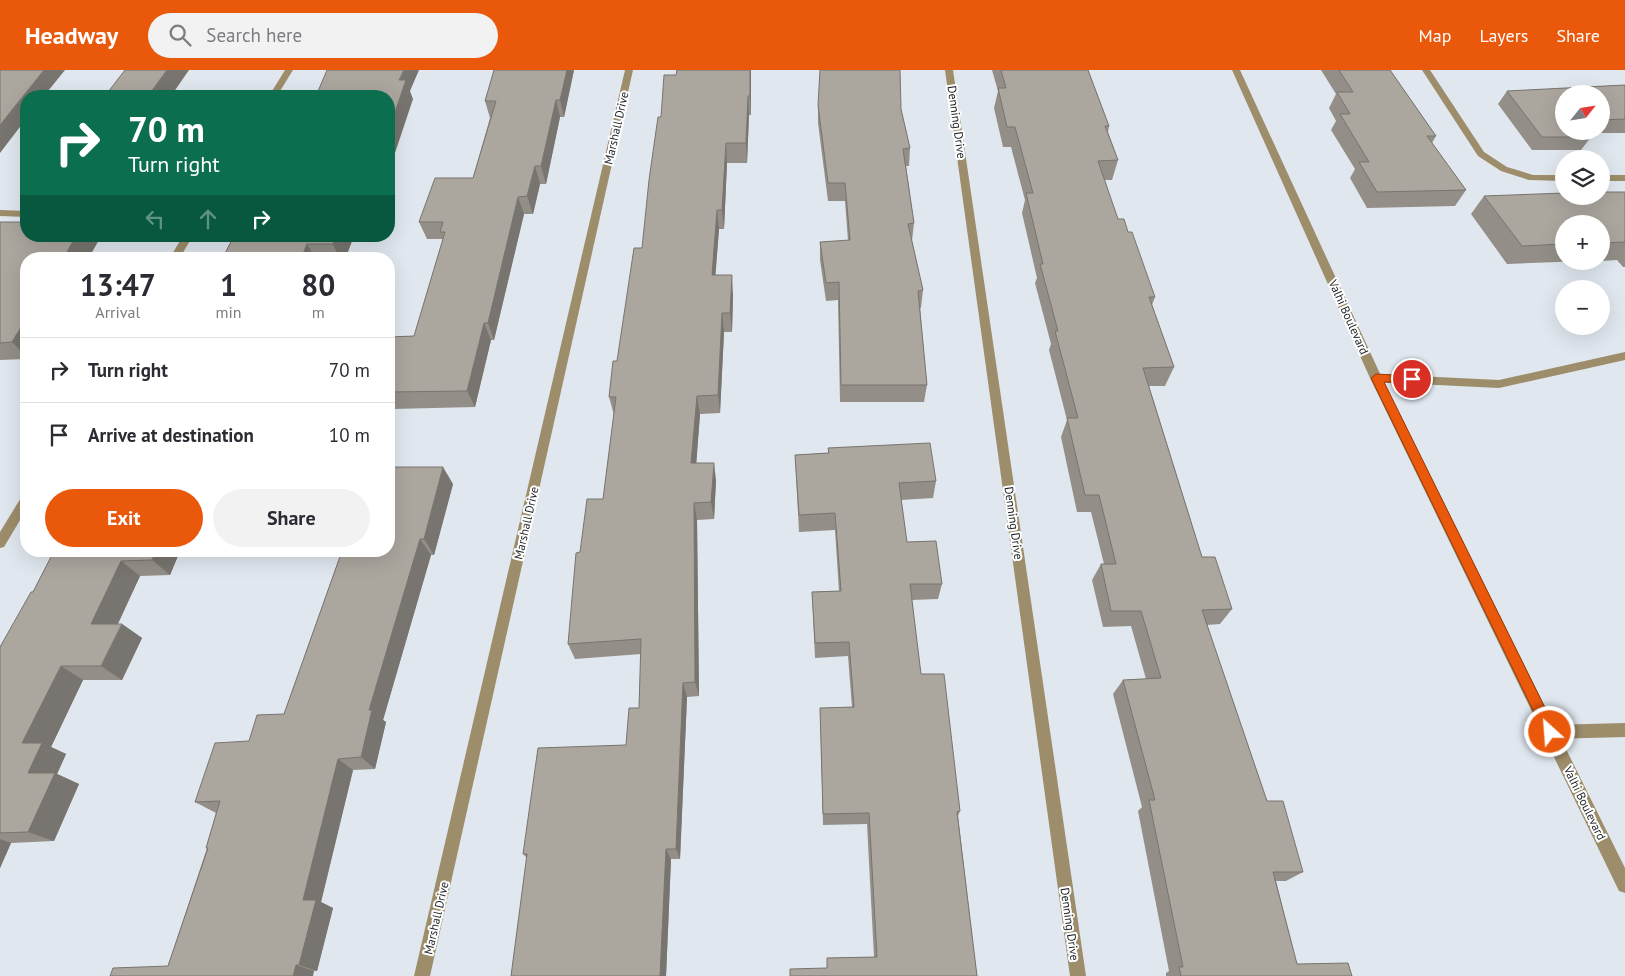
<!DOCTYPE html>
<meta charset="utf-8">
<style>
:root{--surface:#fff;--page:#f2f2f3;--text:#2b2b33;--muted:#7c7c81;--line:#e1e1e2;--accent:#ea580c}
body{margin:0;font-family:"PT Sans",sans-serif;background:var(--page);color:var(--text);height:100vh;display:flex;flex-direction:column;font-size:19px;white-space:nowrap}
*{box-sizing:border-box;margin:0}
p{font-size:16px;color:var(--muted)}
.icon{flex:none;width:28px;height:28px;fill:none;stroke:currentColor;stroke-width:2;stroke-linecap:round;stroke-linejoin:round}
.map{position:relative;flex:1;overflow:hidden}
.sheet{position:absolute;left:20px;top:182px;width:375px;height:305px;display:flex;flex-direction:column;background:var(--surface);border-radius:20px;box-shadow:0 5px 20px #0002}
.sheet>*{flex:none}
.guide{position:absolute;left:20px;top:20px;width:375px;height:152px;border-radius:20px;box-shadow:0 5px 20px #0002;background:#0b6e4f;color:#fff;overflow:hidden}
.needle{width:32px;rotate:60deg}
.fabs{position:absolute;left:1555px;top:15px;display:grid;gap:10px}
.fabs a{display:grid;place-items:center;width:55px;height:55px;border-radius:50%;background:var(--surface);box-shadow:0 5px 20px #0002;font-size:25px}
.pin{position:absolute;display:grid;place-items:center;width:42px;height:42px;color:#fff;margin:-21px;border:2px solid #fff;border-radius:50%;box-shadow:0 1px 5px #0007}
.me{position:absolute;width:55px;margin:-28px;rotate:334deg;stroke-linejoin:round;filter:drop-shadow(0 0 4px #0008)}
.turn{display:flex;align-items:center;gap:18px;height:105px;padding:0 25px;font-size:22px}
.turn .icon{width:65px;height:65px;stroke-width:2.5}
.turn b{display:block;font-size:35px;line-height:42px}
.lanes{display:flex;align-items:center;height:48px;padding:0 25px;background:#0003;justify-content:center;gap:25px;direction:ltr}
.lanes .off{opacity:.35}
.eta{display:flex;justify-content:space-evenly;align-items:center;height:85px;text-align:center}
.eta b{font-size:30px;font-weight:700;line-height:35px}
.button{display:flex;gap:10px;margin-top:auto;padding:10px 25px}
.button a{flex:1;height:58px;border-radius:30px;background:var(--accent);color:#fff;font-size:20px;font-weight:700;line-height:58px;text-align:center}
.button a+a{background:var(--page);color:var(--text)}
ul{padding:0;list-style:none}
li{display:flex;align-items:center;gap:15px;height:65px;padding:0 25px;border-top:1px solid var(--line)}
li div{flex:1}
li b{display:block;font-size:19px}
li em{font-style:normal}
header{display:flex;align-items:center;gap:30px;box-sizing:border-box;height:70px;padding:0 25px;background:var(--accent);color:#fff}
header strong{font-size:24px}
nav{display:flex;gap:28px;margin-inline-start:auto;font-size:18px}
.search{width:350px;height:45px;background:var(--page);display:flex;align-items:center;gap:12px;box-sizing:border-box;padding:0 18px;border-radius:28px;color:var(--muted);font-size:19px}
.map>svg:first-child{display:block}
.lines{fill:none;stroke-linecap:round;stroke-linejoin:round}
.service{fill:#9d8d6a;fill-rule:evenodd}
.minor{fill:#9d8d6a;fill-rule:evenodd}
.tertiary{fill:#9d8d6a;fill-rule:evenodd}
.wall{fill:#938f88;fill-rule:evenodd}
.shaded-wall{fill:#78746f}
.building{fill:#aba69e;stroke:#78746f}
.route{fill:#ea580c;stroke:#983908}
.labels{text-anchor:middle;dominant-baseline:central;stroke-width:4;stroke-linejoin:round;paint-order:stroke}
.street-label{font-size:12px;fill:#1e2124;stroke:#fff}
</style>
<header>
<strong>Headway</strong>
<div class="search"><svg class="icon" aria-label="search" viewBox="0 0 24 24"><circle cx="10" cy="10" r="6"/><path d="M15 15l6 6"/></svg>Search here</div>
<nav><a>Map</a><a>Layers</a><a>Share</a></nav>
</header>
<div class="map">
<svg width="1625" height="906" viewBox="0 0 1625 906">
<rect width="100%" height="100%" fill="#e0e7ef"/>
<g class="lines">
<g class="service">
<polygon points="1625,282 1625,290 1499,318 1376,312 1370,308 1376,304 1499,310"/>
<polygon points="1625,653 1625,667 1550,669 1545,667 1543,662 1545,657 1550,655"/>
</g>
<g class="minor">
<polygon points="285,0 293,0 277,26 269,26"/>
<polygon points="625,0 633,0 430,906 414,906"/>
<polygon points="945,0 953,0 1086,906 1070,906"/>
<polygon points="1422,0 1430,0 1484,82 1507,97 1533,105 1564,105 1564,111 1529,110 1501,101 1478,86"/>
<rect x="1601" y="105" width="24" height="6"/>
<polygon points="0,140 26,141 26,147 0,146"/>
<polygon points="183,166 193,166 179,189 169,189"/>
<polygon points="26,425 26,440 4,477 0,478 0,462 22,426"/>
</g>
<polygon class="tertiary" points="1232,0 1240,0 1382,308 1625,798 1625,823 1619,821 1370,308"/>
</g>
<g class="wall">
<polygon points="494,0 574,0 564,47 560,47 546,114 540,114 533,144 524,144 494,270 491,270 475,337 392,339 389,350 389,267 414,266 443,170 443,169 427,169 419,152 473,108 490,48 485,31"/>
<polygon points="677,0 751,0 751,45 749,45 747,93 727,93 724,159 719,159 715,205 733,225 732,262 724,262 720,343 700,344 696,393 716,410 714,449 697,450 699,626 687,627 680,789 671,789 666,906 511,906 527,788 523,784 626,675 639,638 641,584 575,589 568,574 580,482 603,429 614,345 609,327 642,178 661,47 676,5"/>
<polygon points="992,0 1088,0 1109,56 1108,62 1118,90 1112,110 1104,110 1118,149 1128,162 1155,227 1152,235 1174,297 1165,316 1149,316 1202,487 1232,539 1220,554 1207,555 1267,731 1303,802 1286,811 1276,811 1297,894 1352,906 1166,906 1166,903 1169,901 1138,741 1142,737 1113,624 1123,610 1146,609 1131,556 1103,557 1092,510 1101,494 1104,494 1091,442 1077,442 1061,367 1067,350 1049,280 1051,274 1035,213 1037,208 1022,143 1025,130 1011,77 1003,77 994,38 998,21"/>
<polygon points="1321,0 1390,0 1436,66 1432,73 1466,120 1455,136 1367,138 1350,108 1355,99 1331,60 1336,51 1329,38 1336,24"/>
<path d="M1625 15V63H1588L1591 67 1581 80H1532L1498 34 1507 21ZM1601 24V61H1564Z"/>
<polygon points="818,35 901,39 910,78 909,96 906,96 914,153 912,171 923,220 921,238 920,238 927,315 924,332 840,332 838,230 826,231 820,190 820,172 848,171 845,131 828,131 818,53"/>
<polygon points="1625,122 1625,197 1623,197 1617,190 1601,191 1601,154 1564,154 1564,191 1584,191 1507,194 1471,144 1484,126"/>
<polygon points="0,152 26,166 99,166 100,168 88,189 26,189 26,289 0,290"/>
<polygon points="354,166 345,189 222,189"/>
<polygon points="828,378 936,411 933,428 901,430 907,472 942,514 938,529 912,530 921,604 960,741 958,746 977,906 827,898 827,888 874,887 867,754 823,755 820,638 852,637 848,586 815,588 812,522 839,521 835,460 799,462 795,385 828,383"/>
<polygon points="453,414 434,485 431,485 383,650 386,652 375,699 353,700 321,832 333,838 317,901 168,896 207,778 206,778 216,743 195,732 249,671 284,644 340,486 336,481 389,481"/>
<polygon points="54,481 180,481 170,505 140,506 118,554 122,554 142,568 122,610 83,610 51,677 66,684 57,704 79,714 54,771 11,773 0,798 0,577 33,522"/>
</g>
<g class="shaded-wall">
<polygon points="44,0 65,0 44,26 26,26 26,49 0,83 0,55"/>
<polygon points="167,0 189,0 171,26 148,26"/>
<polygon points="404,0 419,0 410,21 413,29 389,101 389,60 399,10"/>
<polygon points="567,0 574,0 564,47 560,30"/>
<polygon points="750,0 751,0 751,45 750,26"/>
<polygon points="748,26 749,45 747,93 746,73"/>
<polygon points="556,30 560,47 546,114 541,96"/>
<polygon points="726,73 727,93 724,159 722,140"/>
<polygon points="535,96 540,114 533,144 527,126"/>
<polygon points="518,127 524,144 494,270 488,253"/>
<polygon points="717,140 719,159 714,225 712,205"/>
<polygon points="76,166 99,166 100,168 88,189 63,189"/>
<polygon points="336,166 354,166 345,189 340,189 333,174"/>
<polygon points="307,174 316,189 301,189"/>
<polygon points="732,205 733,225 732,262 730,243"/>
<polygon points="722,243 724,262 720,343 718,325"/>
<polygon points="26,249 26,286 12,272"/>
<polygon points="484,253 491,270 475,337 467,321"/>
<polygon points="697,326 700,344 695,411 691,393"/>
<polygon points="389,333 392,339 389,350"/>
<polygon points="714,393 716,410 714,449 711,432"/>
<polygon points="443,397 453,414 434,485 424,469"/>
<polygon points="694,433 697,450 699,626 695,612"/>
<polygon points="420,469 431,485 383,650 386,652 375,699 361,687 369,640"/>
<polygon points="156,481 180,481 170,505 152,490"/>
<polygon points="121,491 140,506 111,568 91,554"/>
<polygon points="122,554 142,568 122,610 101,596"/>
<polygon points="61,596 83,610 51,677 66,684 57,704 79,714 54,771 28,762 28,703 22,673"/>
<polygon points="683,613 687,627 680,789 676,779"/>
<polygon points="338,689 353,700 321,832 333,838 317,901 299,895 303,830"/>
<polygon points="0,769 11,773 0,798"/>
<polygon points="666,779 671,789 666,906 660,906"/>
<polygon points="296,895 314,901 313,906 293,906"/>
</g>
<g class="building">
<polygon points="0,0 44,0 0,55"/>
<polygon points="125,0 167,0 148,26 105,26"/>
<polygon points="327,0 404,0 399,10 406,10 389,60 389,26 316,26"/>
<polygon points="494,0 567,0 560,30 556,30 541,96 535,96 527,126 518,127 488,253 484,253 467,321 389,322 389,267 414,266 445,162 440,162 443,152 419,152 435,108 473,108 496,31 485,31"/>
<polygon points="677,0 750,0 750,26 748,26 746,73 726,73 722,140 717,140 712,205 732,205 730,243 722,243 718,325 697,326 691,393 714,393 711,432 694,433 695,612 683,613 676,779 666,779 660,906 511,906 527,784 523,784 538,678 626,675 629,638 639,638 641,569 568,574 576,483 580,482 587,429 603,429 616,327 609,327 613,291 617,291 634,178 642,178 649,110 658,47 661,47 664,5 676,5"/>
<polygon points="820,0 900,0 901,39 910,78 903,79 914,153 908,154 923,220 918,221 927,315 841,315 839,212 826,213 820,172 850,170 845,113 828,113 818,35"/>
<polygon points="1001,0 1088,0 1109,56 1105,56 1118,90 1098,91 1118,149 1124,149 1128,162 1132,162 1155,227 1149,227 1174,297 1143,298 1202,487 1215,487 1232,539 1202,540 1267,731 1283,731 1303,802 1273,802 1297,894 1348,893 1352,906 1181,906 1179,897 1183,897 1149,730 1155,730 1123,610 1161,608 1141,541 1111,541 1101,494 1116,494 1099,425 1085,425 1067,348 1078,348 1055,261 1058,261 1040,194 1043,194 1026,123 1033,123 1015,57 1007,57 998,18 1006,18"/>
<polygon points="1339,0 1390,0 1436,66 1427,66 1466,120 1377,122 1359,92 1369,92 1340,44 1350,44 1337,22 1353,22"/>
<polygon points="1625,15 1625,49 1601,50 1601,24 1564,24 1564,61 1586,61 1591,67 1542,67 1507,21"/>
<polygon points="1601,122 1625,122 1625,172 1601,173 1601,154 1564,154 1564,174 1522,176 1484,126 1564,123 1564,126 1601,126"/>
<polygon points="0,152 26,152 26,166 76,166 63,189 26,189 26,249 12,272 0,273"/>
<polygon points="234,166 336,166 333,174 307,174 301,189 222,189"/>
<polygon points="930,373 936,411 899,413 907,472 936,471 942,514 910,514 921,604 944,604 960,741 957,742 977,906 790,906 790,899 827,898 827,888 877,887 869,743 823,744 820,638 854,637 849,572 815,573 812,522 841,521 835,443 799,445 795,385 829,383 828,378"/>
<polygon points="389,397 443,397 424,469 420,469 369,640 372,640 361,687 338,689 303,830 316,830 299,895 296,895 293,906 110,906 113,898 168,896 208,778 206,778 220,731 195,732 215,673 249,671 257,645 284,644 342,481 389,481"/>
<polygon points="54,481 156,481 152,490 121,491 91,554 122,554 101,596 61,596 22,673 42,673 28,703 55,703 28,762 0,763 0,577 31,522 33,522"/>
</g>
<polygon class="route" points="1376,304 1412,306 1417,309 1412,313 1384,312 1555,658 1557,662 1555,667 1550,668 1546,667 1371,308"/>
<g class="labels">
<g class="street-label">
<text transform="translate(957 52) rotate(82)">Denning Drive</text>
<text transform="translate(616 58) rotate(-77)">Marshall Drive</text>
<text transform="translate(1349 247) rotate(66)">Valhi Boulevard</text>
<text transform="translate(526 453) rotate(-77)">Marshall Drive</text>
<text transform="translate(1014 453) rotate(82)">Denning Drive</text>
<text transform="translate(1585 733) rotate(64)">Valhi Boulevard</text>
<text transform="translate(436 848) rotate(-77)">Marshall Drive</text>
<text transform="translate(1070 854) rotate(82)">Denning Drive</text>
</g>
</g>
</svg>
<div class="fabs">
<a><svg class="needle" viewBox="-14 -14 28 28"><path d="M0-13l5 13h-10z" fill="#e53935"/><path d="M0 13l5-13h-10z" fill="#7c7c81"/></svg></a>
<a><svg class="icon" aria-label="layers" viewBox="0 0 24 24"><path d="M12 4l9 5-9 5-9-5zM3 14l9 5 9-5"/></svg></a>
<a>+</a>
<a>−</a>
</div>
<div class="pin" style="left:1412px;top:309px;background:#d93025"><svg class="icon" aria-label="arrive" viewBox="0 0 24 24"><path d="M6 21V4h12l-3 4 3 4H6"/></svg></div>
<svg class="me" style="left:1550px;top:662px" viewBox="-20 -20 40 40"><circle r="17" fill="#ea580c" stroke="#fff" stroke-width="3"/><path d="M0-11L8 9 0 5-8 9z" fill="#fff"/></svg>
<div class="guide">
<div class="turn"><svg class="icon" aria-label="right" viewBox="0 0 24 24"><path d="M7 20v-9h11M14 6l5 5-5 5"/></svg><div><b>70 m</b>Turn right</div></div>
<div class="lanes"><svg class="icon off" aria-label="left" viewBox="0 0 24 24"><path d="M17 20v-9H6M10 6l-5 5 5 5"/></svg><svg class="icon off" aria-label="ahead" viewBox="0 0 24 24"><path d="M12 20V5M6 11l6-6 6 6"/></svg><svg class="icon" aria-label="right" viewBox="0 0 24 24"><path d="M7 20v-9h11M14 6l5 5-5 5"/></svg></div>
</div>
<section class="sheet">
<div class="eta">
<div><b>13:47</b><p>Arrival</p></div>
<div><b>1</b><p>min</p></div>
<div><b>80</b><p>m</p></div>
</div>
<ul>
<li><svg class="icon" aria-label="right" viewBox="0 0 24 24"><path d="M7 20v-9h11M14 6l5 5-5 5"/></svg><div><b>Turn right</b></div><em>70 m</em></li>
<li><svg class="icon" aria-label="arrive" viewBox="0 0 24 24"><path d="M6 21V4h12l-3 4 3 4H6"/></svg><div><b>Arrive at destination</b></div><em>10 m</em></li>
</ul>
<div class="button"><a>Exit</a><a>Share</a></div>
</section>
</div>
